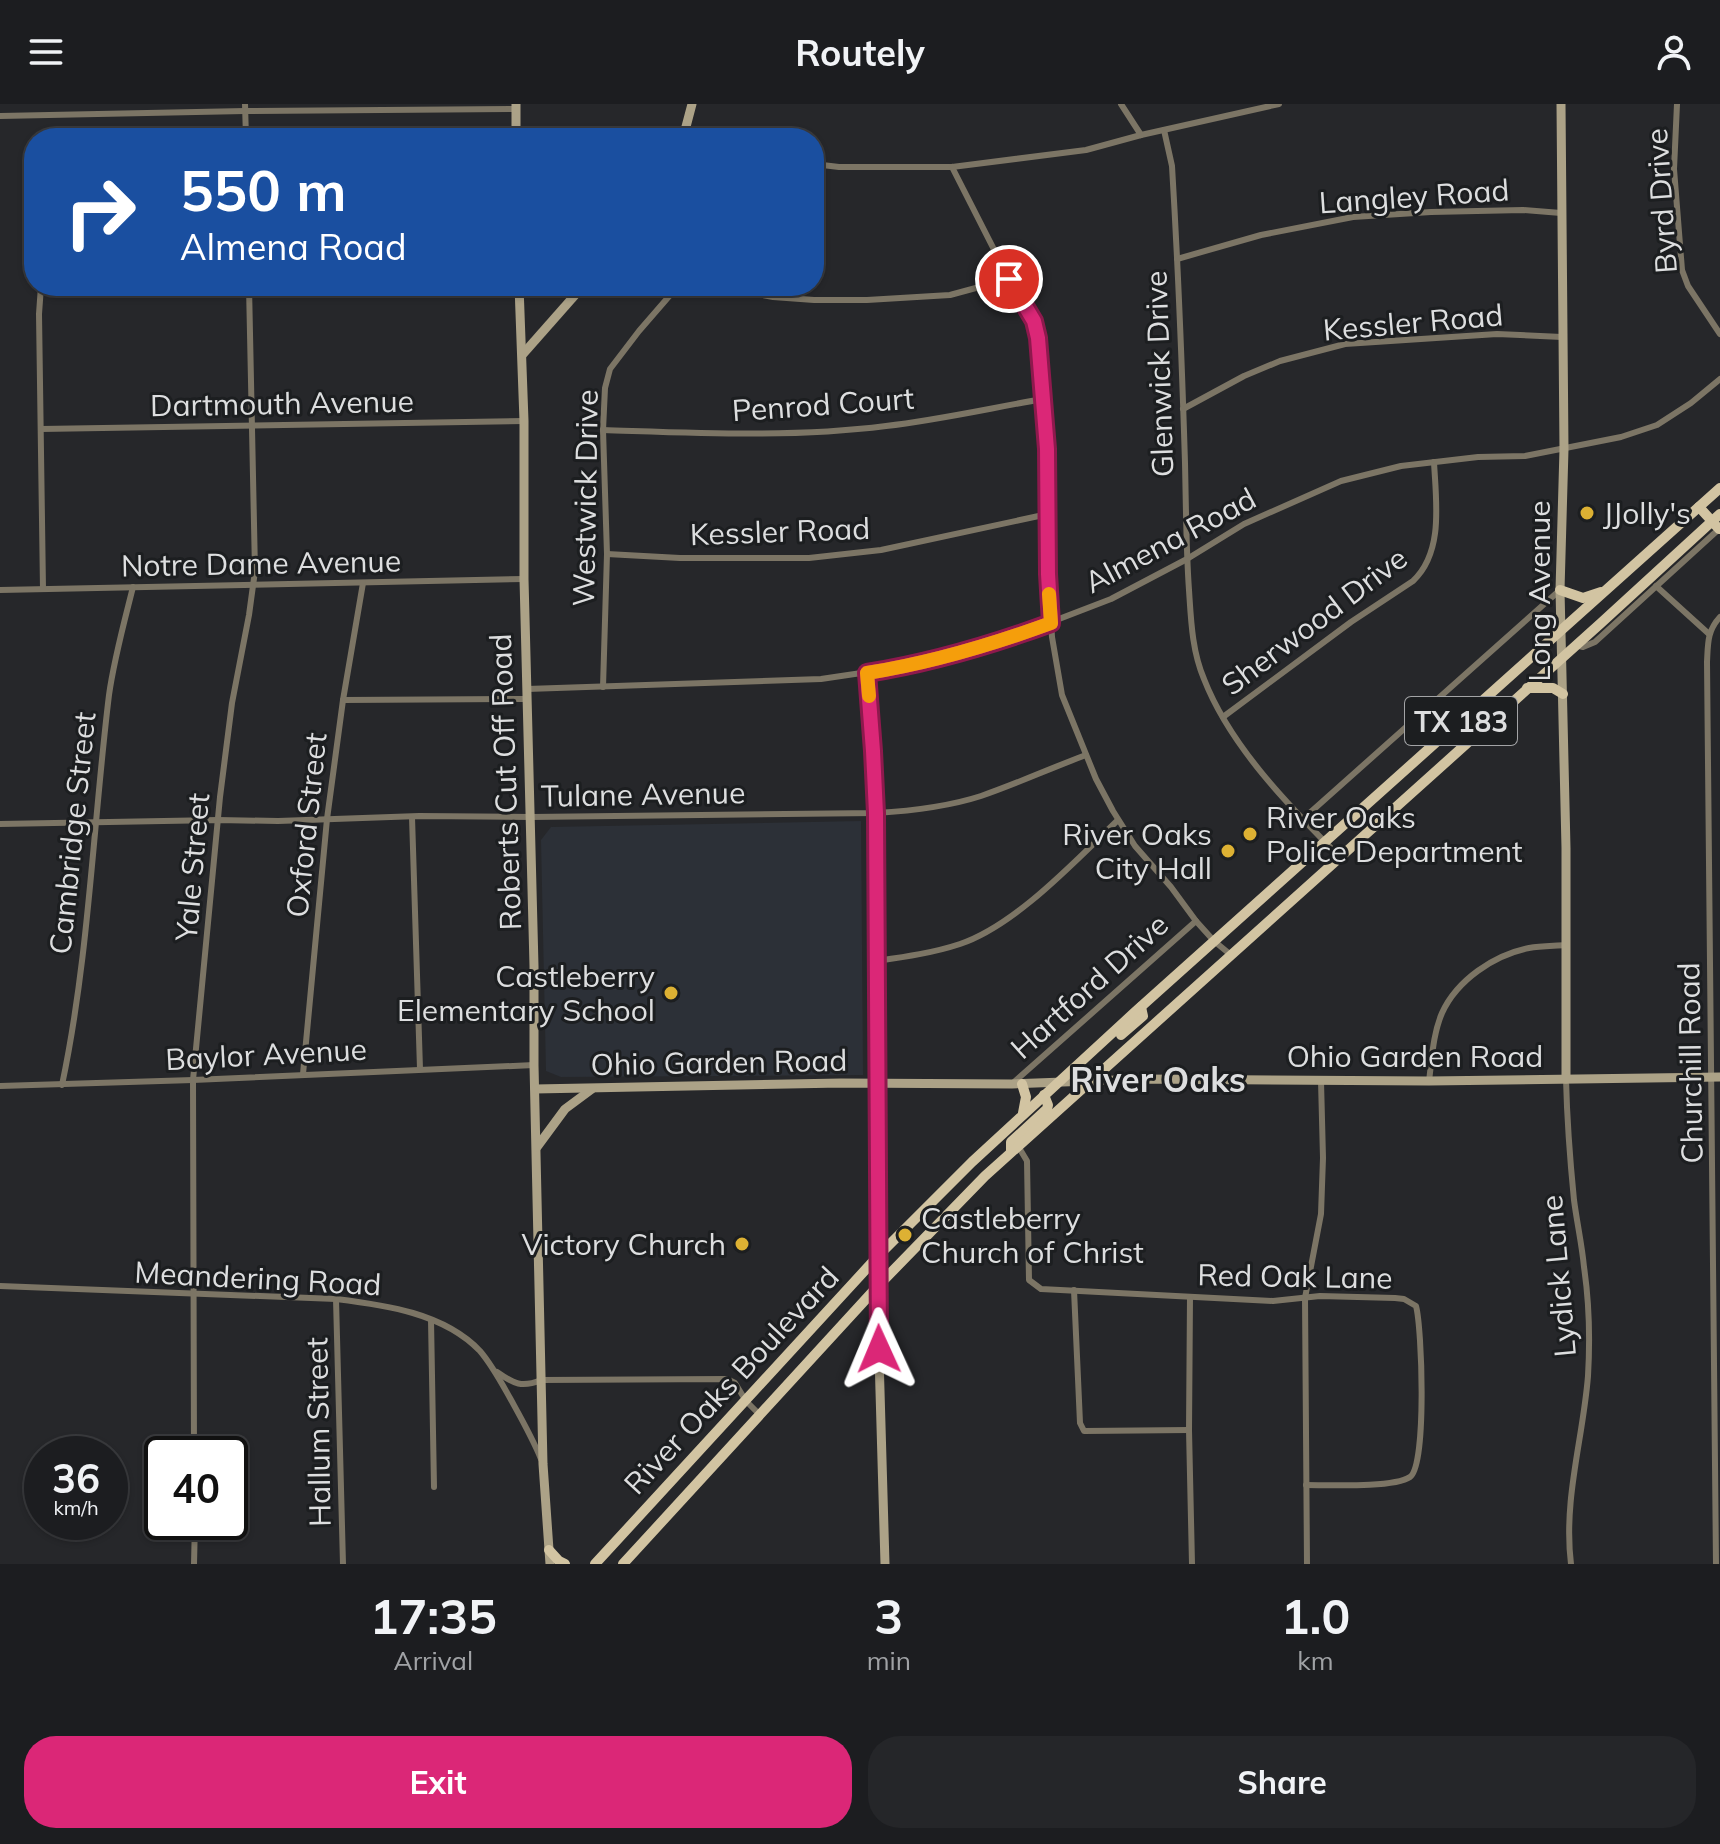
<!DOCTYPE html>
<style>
:root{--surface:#1c1d20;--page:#252629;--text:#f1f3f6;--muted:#a0a2a5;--line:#3a3b3e;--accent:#db2777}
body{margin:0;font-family:Mulish,sans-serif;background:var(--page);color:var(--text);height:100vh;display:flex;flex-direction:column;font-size:30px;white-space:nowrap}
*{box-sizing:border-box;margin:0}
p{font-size:26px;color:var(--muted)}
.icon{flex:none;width:44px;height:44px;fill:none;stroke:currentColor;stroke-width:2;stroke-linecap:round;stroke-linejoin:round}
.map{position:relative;height:1460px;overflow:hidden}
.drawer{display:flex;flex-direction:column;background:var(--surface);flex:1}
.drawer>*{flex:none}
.top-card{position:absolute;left:24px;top:24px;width:800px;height:168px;border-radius:32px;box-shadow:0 2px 6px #0004,0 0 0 2px var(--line);background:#1a4fa0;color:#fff;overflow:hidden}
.speed{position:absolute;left:24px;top:1332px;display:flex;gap:16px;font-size:40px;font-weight:700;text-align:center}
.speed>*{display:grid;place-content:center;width:104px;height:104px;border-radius:50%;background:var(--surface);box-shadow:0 2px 6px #0004,0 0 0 2px var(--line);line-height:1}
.speed small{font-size:20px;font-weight:400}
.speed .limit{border:4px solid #111;border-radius:12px;background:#fff;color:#111}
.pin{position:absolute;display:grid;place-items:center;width:68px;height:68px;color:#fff;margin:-34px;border:4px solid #fff;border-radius:50%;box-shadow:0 2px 8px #0007}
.me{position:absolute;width:88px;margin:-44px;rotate:359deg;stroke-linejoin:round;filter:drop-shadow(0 0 6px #0008)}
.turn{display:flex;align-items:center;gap:28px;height:168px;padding:0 24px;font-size:36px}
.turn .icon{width:104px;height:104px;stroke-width:2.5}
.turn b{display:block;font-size:56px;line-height:68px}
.eta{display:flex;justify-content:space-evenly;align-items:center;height:136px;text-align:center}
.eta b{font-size:48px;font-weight:700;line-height:56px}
.button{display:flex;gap:16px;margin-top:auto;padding:16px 24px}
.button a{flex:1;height:92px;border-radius:32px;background:var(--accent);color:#fff;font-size:32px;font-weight:700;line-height:92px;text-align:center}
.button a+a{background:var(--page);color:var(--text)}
header{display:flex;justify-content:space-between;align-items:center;height:104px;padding:0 24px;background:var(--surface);font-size:36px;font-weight:700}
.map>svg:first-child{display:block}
.built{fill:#2c3037}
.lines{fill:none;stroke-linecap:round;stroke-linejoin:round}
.street{stroke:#7c7565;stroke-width:6}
.secondary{stroke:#aca287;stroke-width:9}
.primary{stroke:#d2c4a2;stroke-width:10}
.route-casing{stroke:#8e194d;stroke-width:20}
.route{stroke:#db2777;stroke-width:14}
.slow{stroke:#f59e0b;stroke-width:14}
.poi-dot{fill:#ddb133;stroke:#1c1e20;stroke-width:3}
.labels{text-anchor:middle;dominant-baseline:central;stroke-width:6;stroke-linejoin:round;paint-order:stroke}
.shield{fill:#1c1e20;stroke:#a3a4a6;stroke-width:2}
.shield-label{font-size:28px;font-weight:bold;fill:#dddedf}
.street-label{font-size:30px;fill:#dddedf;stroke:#1c1e20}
.poi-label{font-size:30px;fill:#dddedf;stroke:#1c1e20;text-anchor:start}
.quarter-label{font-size:34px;font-weight:bold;fill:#dddedf;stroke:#1c1e20}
</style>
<header><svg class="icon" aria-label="menu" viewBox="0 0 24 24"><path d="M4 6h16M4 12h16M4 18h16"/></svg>Routely<svg class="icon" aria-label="person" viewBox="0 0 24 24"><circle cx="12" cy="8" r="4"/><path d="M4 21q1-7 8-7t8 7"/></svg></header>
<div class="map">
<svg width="1720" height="1460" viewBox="0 0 1720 1460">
<rect width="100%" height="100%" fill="#26272a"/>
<polygon class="built" points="861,717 863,971 561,973 546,967 541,736 551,723"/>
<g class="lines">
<g class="street">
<polyline points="245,0 246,34"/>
<polyline points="1121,0 1141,31"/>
<polyline points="1677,0 1674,65 1682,166 1688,182 1720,230"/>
<polyline points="0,12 245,7 516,5"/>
<path d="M1164 26 1172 62C1178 161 1182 260 1185 359 1186 401 1186 444 1189 486 1191 516 1192 547 1204 575 1230 642 1289 702 1339 752"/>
<polyline points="814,60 839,63 952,63 1086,46 1141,31 1279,0"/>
<polyline points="952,63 1009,175 1034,217 1038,234 1047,345 1048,470 1052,533 1062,591 1096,675 1113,707 1135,742 1171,783 1196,817 1214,837 1231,851"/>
<polyline points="1177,155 1261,131 1353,113 1431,108 1523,106 1561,109"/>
<polyline points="41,182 39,210 43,485"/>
<polyline points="715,182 773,193 814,196 867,196 950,191 1009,175"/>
<polyline points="1183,305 1244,272 1280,257 1345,240 1497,230 1562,233"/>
<polyline points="41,325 524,317"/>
<path d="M603 326C697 329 792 334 886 322 938 316 991 304 1043 295"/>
<polyline points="607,450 680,454 809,454 881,446 1048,410"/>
<polyline points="1656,482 1709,530"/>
<polyline points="0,486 524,475"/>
<polyline points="1576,541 1583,543 1595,538 1719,425"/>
<polyline points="867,569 876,709 879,1151"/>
<polyline points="603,583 607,450 603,326 605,284 610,265 639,227 678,182"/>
<polyline points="527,585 821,575 895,564 991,541 1111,495 1187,455 1244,420 1341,377 1401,362 1478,353 1525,352 1621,333 1657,321 1691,299 1720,275"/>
<polyline points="343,596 527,595"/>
<path d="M1223 613 1351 518 1413 477C1444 448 1436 397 1434 358"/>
<polyline points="412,713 420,965"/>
<polyline points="1304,714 1560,486"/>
<path d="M0 720 218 716 278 717 419 712 531 713 876 709C910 707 947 703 981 692 1016 680 1051 664 1086 651"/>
<path d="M876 857C904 853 933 849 960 840 1016 821 1075 757 1118 716"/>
<polyline points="303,970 327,715 343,596 363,479"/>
<path d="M1566 975C1567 1015 1570 1056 1574 1096 1577 1119 1582 1141 1584 1163 1589 1197 1590 1238 1588 1272 1583 1335 1563 1396 1571 1460"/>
<path d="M1429 977C1432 954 1433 930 1442 909 1457 876 1494 851 1529 844 1541 842 1554 842 1566 841"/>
<polyline points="1013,979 1196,817"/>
<path d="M62 981C89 853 93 721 109 591 114 555 124 519 133 483"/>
<polyline points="0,982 193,976 534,961"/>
<path d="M1018 1042 1027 1057 1029 1176 1041 1185 1273 1197 1320 1192 1395 1194 1404 1195 1416 1202C1422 1224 1427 1361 1410 1373 1394 1384 1328 1381 1306 1381"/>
<path d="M0 1182 336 1195C385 1201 444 1209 480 1247 492 1261 501 1278 510 1294 521 1314 532 1333 541 1355"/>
<polyline points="1074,1186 1080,1319 1084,1327 1189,1326"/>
<polyline points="1190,1193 1189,1326 1192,1460"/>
<polyline points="336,1195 343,1460"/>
<polyline points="431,1216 434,1383"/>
<path d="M497 1268C514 1280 522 1284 541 1276L727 1275 735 1279 746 1297 760 1311"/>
<polyline points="194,1350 193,976 220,693 232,599 249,511 255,467 249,182"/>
<polyline points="194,1460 195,1418"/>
<polyline points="1307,1460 1305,1194 1321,1110 1323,1054 1321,977"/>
<path d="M1716 1460 1707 558C1708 540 1707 527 1720 513"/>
</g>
<g class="secondary">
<polyline points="516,0 516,34"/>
<polyline points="1561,0 1564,345 1560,486 1566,744 1566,975"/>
<polyline points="683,34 692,0"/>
<polyline points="519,182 524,317 524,475 534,862 534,961 543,1360 550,1460"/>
<polyline points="523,250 583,182"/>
<polyline points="535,985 841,979 1012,980 1143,975 1429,977 1720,973"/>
<polyline points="537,1043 565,1005 592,985"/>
<polyline points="879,1151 877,1183 885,1460"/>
</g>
<g class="primary">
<polyline points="1699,403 1719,425"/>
<polyline points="1560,486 1583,494 1601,488"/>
<polyline points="1527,584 1553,584 1563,590"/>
<polyline points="1121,931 1143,912 1141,903"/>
<polyline points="1022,980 1026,993 1023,1009"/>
<polyline points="1011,1047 1011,1038 1047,1005 1048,1001 1044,991"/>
<polyline points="549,1446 559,1457 565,1460"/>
<polyline points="595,1460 879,1151 972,1058 1135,908 1720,384"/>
<polyline points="623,1460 877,1183 985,1072 1601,519 1720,410"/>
</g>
</g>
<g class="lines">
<defs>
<path id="route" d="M879 1245 876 709 873 647 867 569C930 559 991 541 1051 519L1048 470 1047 345 1038 234 1034 217 1009 175"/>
</defs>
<use href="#route" class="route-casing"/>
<use href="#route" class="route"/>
<path class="slow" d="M869 592 867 569C930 559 991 541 1051 519L1049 490"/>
</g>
<g class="poi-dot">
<circle cx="1587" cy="409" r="8"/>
<circle cx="1250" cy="730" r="8"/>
<circle cx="1228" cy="747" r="8"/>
<circle cx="671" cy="889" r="8"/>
<circle cx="905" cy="1131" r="8"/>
<circle cx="742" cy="1140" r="8"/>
</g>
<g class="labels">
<rect class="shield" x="1405" y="593" width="112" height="48" rx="6"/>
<g class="shield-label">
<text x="1461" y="617">TX 183</text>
</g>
<g class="street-label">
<text transform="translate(1414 92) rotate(-4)">Langley Road</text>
<text transform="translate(1661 97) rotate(-94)">Byrd Drive</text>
<text transform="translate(1413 218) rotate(-5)">Kessler Road</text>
<text transform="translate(1159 270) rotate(-92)">Glenwick Drive</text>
<text transform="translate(282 299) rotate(-1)">Dartmouth Avenue</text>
<text transform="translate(823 300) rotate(-4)">Penrod Court</text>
<text transform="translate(585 394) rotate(-89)">Westwick Drive</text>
<text transform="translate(780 427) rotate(-2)">Kessler Road</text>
<text transform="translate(1170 436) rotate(-28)">Almena Road</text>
<text transform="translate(261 459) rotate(-1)">Notre Dame Avenue</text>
<text transform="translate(1539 487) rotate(-90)">Long Avenue</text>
<text transform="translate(1314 517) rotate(-37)">Sherwood Drive</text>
<text transform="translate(505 678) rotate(-92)">Roberts Cut Off Road</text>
<text transform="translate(643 690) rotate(-1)">Tulane Avenue</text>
<text transform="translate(306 721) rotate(-84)">Oxford Street</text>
<text transform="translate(72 729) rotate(-84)">Cambridge Street</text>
<text transform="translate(192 763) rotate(-85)">Yale Street</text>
<text transform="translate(1089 882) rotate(-42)">Hartford Drive</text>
<text transform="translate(266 950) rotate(-3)">Baylor Avenue</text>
<text x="1415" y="952">Ohio Garden Road</text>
<text transform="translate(719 958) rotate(-1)">Ohio Garden Road</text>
<text transform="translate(1690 959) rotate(-91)">Churchill Road</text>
<text transform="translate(1295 1172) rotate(1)">Red Oak Lane</text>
<text transform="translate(1558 1172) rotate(-95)">Lydick Lane</text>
<text transform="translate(258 1174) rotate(3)">Meandering Road</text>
<text transform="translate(731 1276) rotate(-47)">River Oaks Boulevard</text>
<text transform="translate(318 1328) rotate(-91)">Hallum Street</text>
</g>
<g class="poi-label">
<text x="1603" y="409">JJolly's</text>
<text x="1266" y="713">River Oaks<tspan x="1266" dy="34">Police Department</tspan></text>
<text x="1212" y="730" text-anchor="end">River Oaks<tspan x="1212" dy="34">City Hall</tspan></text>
<text x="655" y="872" text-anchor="end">Castleberry<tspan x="655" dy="34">Elementary School</tspan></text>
<text x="921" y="1114">Castleberry<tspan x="921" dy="34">Church of Christ</tspan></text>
<text x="726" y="1140" text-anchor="end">Victory Church</text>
</g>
<g class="quarter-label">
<text x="1158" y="975">River Oaks</text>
</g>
</g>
</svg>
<div class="speed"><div>36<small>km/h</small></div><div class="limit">40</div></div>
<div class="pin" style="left:1009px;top:175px;background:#d93025"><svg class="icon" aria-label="arrive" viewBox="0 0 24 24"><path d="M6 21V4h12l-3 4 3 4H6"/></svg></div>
<svg class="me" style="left:879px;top:1245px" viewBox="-20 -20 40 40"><path d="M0-17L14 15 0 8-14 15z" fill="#db2777" stroke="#fff" stroke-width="4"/></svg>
<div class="top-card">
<div class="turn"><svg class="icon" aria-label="right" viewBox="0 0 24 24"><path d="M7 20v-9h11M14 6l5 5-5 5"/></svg><div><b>550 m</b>Almena Road</div></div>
</div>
</div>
<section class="drawer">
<div class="eta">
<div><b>17:35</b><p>Arrival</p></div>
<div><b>3</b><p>min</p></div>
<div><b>1.0</b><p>km</p></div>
</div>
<div class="button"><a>Exit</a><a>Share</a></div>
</section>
